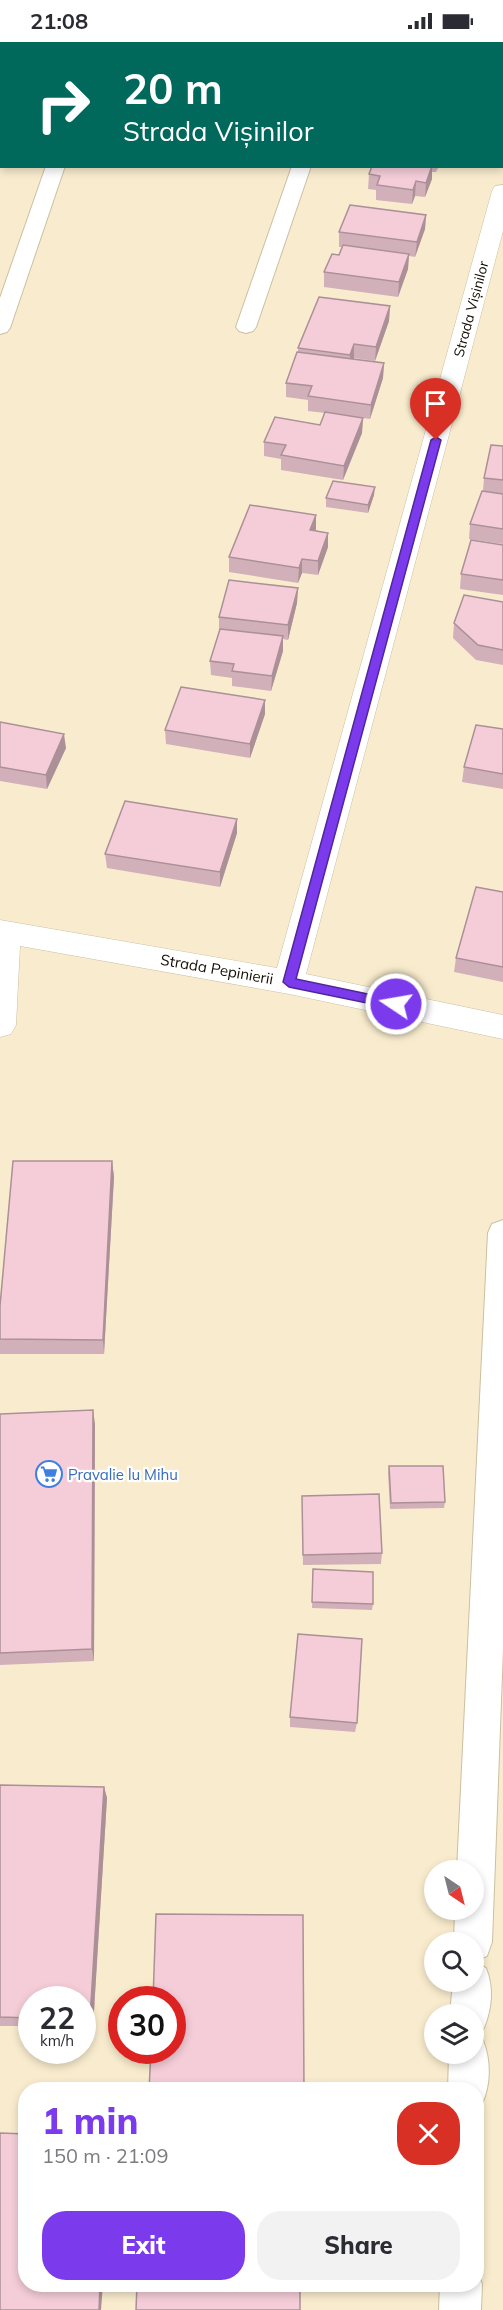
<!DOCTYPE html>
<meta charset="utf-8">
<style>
:root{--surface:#fff;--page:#f2f2f3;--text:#2b2b33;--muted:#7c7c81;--accent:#7c3aed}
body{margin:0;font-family:Mulish,sans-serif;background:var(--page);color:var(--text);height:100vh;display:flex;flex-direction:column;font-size:22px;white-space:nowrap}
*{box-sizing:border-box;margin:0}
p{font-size:20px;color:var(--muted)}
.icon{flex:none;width:33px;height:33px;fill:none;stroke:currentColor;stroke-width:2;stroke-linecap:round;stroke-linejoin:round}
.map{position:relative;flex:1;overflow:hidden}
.details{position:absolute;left:18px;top:2040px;width:466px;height:210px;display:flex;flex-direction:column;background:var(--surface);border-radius:24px;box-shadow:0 3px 9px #0003}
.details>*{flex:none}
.top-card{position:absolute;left:0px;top:0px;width:504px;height:126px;box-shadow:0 3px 9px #0003;background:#00695c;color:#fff;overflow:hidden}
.needle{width:39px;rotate:145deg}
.fabs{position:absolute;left:424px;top:1818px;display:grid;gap:12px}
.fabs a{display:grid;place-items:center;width:60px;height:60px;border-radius:50%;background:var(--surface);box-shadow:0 3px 9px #0003;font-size:30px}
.speed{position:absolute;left:18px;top:1944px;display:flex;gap:12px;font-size:30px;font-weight:700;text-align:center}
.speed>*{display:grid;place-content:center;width:78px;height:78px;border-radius:50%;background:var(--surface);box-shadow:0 3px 9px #0003;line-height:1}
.speed small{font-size:15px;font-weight:400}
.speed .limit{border:9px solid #d22;background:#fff;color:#111}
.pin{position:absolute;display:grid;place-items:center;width:51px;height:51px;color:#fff;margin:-62px -26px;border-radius:50% 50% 50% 0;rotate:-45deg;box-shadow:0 0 6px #0007}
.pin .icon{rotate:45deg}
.me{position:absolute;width:66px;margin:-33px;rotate:282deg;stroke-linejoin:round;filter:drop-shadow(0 0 4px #0008)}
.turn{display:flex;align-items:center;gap:21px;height:126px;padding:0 24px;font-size:27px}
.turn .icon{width:78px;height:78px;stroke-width:2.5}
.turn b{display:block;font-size:42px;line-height:51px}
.round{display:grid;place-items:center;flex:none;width:63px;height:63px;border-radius:24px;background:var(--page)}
.headline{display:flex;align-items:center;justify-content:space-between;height:102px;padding:0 24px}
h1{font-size:36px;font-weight:800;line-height:45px;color:var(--accent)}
.button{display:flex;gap:12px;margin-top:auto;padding:12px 24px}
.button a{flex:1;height:69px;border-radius:24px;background:var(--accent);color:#fff;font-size:24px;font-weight:800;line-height:69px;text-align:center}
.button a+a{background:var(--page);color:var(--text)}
.status{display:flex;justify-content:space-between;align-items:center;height:42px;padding:0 30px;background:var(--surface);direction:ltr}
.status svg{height:16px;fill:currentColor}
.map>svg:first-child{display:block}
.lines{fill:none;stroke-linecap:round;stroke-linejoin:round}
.service-casing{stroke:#ccbfa2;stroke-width:2}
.minor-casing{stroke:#ccbfa2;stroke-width:1}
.tertiary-casing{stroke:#ccbfa2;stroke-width:1}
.service{fill:#fff;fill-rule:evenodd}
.minor{fill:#fff;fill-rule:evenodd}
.tertiary{fill:#fff;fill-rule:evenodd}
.wall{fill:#d2b0ba}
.shaded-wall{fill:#ab9097}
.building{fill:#f4cdd8;stroke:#ab9097;stroke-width:1.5}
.route{fill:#7c3aed;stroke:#51269a;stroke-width:1.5}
.labels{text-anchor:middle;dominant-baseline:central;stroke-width:4.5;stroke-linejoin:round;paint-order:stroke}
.far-street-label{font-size:14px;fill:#130e05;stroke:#fff}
.street-label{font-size:15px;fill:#130e05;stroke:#fff}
.shop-label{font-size:15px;fill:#366cbe;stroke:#fff;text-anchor:start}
</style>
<div class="status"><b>21:08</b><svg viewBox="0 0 49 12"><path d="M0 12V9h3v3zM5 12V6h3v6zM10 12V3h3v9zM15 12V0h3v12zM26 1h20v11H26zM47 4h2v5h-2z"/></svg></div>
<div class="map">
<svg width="503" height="2268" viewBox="0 0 503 2268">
<rect width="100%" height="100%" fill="#f9ecce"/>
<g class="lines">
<defs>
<g id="service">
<polygon points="88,0 106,0 87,2"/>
<polygon points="46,124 65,124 10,286 7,290 0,292 0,256"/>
<polygon points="292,124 311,124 256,285 253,289 246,291 239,289 236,285"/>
<polygon points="503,1178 503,1606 492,1900 487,1914 474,1919 474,1900 454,1900 455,1868 474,1868 474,1828 457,1828 488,1191 492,1182"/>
<path d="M474 1921 486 1926C494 1946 492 1966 484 1986L474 1990V1972H450L453 1940H474Z"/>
<path d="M474 1994 483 1998C491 2019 491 2042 482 2062L477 2064V2048H448L449 2012H474Z"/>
<polygon points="477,2230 482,2242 481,2268 439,2268 440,2242 477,2242"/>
</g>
<polygon id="minor" points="503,143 503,189 306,932 503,973 503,997 289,952 20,904 16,983 11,992 0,995 0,878 277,926 492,149 495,144"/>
<g id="tertiary">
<polygon points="306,0 327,0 328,2 307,2"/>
<rect x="502" y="52" width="1" height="12"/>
</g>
</defs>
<use href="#service" class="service-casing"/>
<use href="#minor" class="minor-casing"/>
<use href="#tertiary" class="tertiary-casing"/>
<use href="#service" class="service"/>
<use href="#minor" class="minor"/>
<use href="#tertiary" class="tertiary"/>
</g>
<g class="wall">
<polygon points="372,124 439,124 436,130 432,130 432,137 425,155 415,154 412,162 376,158 376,148 368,147 369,132"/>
<polygon points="426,173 425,187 415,215 409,214 408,227 398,255 324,245 324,230 339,213 342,205 339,205 339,190"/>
<polygon points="390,264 389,279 375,319 354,316 353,317 384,321 383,336 370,377 363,376 362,391 343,438 281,428 281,417 264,414 264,400 320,383 325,371 308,369 308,358 286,355 286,341 298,310 298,306"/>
<polygon points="503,404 503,502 469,497 470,482 483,449 484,436"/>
<polygon points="374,453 368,471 326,465 326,456"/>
<polygon points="316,473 315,488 328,491 328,505 318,533 302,531 298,541 229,530 229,515"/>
<polygon points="503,503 503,553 460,547 461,532"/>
<polygon points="298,546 297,561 288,598 283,597 283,609 271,649 232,644 232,636 211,633 210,619 219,589 219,575"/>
<polygon points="503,560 503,623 476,618 453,596 454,581"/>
<polygon points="265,672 250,716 166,702 165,688"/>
<polygon points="0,680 66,706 47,747 0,739"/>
<polygon points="503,687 503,747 462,740 464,725"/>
<polygon points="237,777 237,791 220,845 107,826 105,812"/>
<polygon points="503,850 503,940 454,930 456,916"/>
<polygon points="112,1119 114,1135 104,1312 0,1312 0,1264"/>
<polygon points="0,1372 95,1382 94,1619 0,1623"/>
<polygon points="389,1424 445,1460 444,1466 390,1467 388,1431"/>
<polygon points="302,1454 382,1511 381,1522 303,1523"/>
<polygon points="313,1527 373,1562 372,1568 312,1566"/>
<polygon points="290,1675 357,1681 355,1690 290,1685"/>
<polygon points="0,1743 104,1745 107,1756 93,1985 82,1985 82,1958 32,1958 32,1984 0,1984"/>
</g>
<g class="shaded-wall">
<polygon points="432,124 432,137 425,155 426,141"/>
<polygon points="416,139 415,154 412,162 413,148"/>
<polygon points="426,173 425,187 415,215 417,200"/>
<polygon points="409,212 408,227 398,255 399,240"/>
<polygon points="390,264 389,279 375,319 376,305"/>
<polygon points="354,302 354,316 350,328 350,313"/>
<polygon points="384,321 383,336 370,377 371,363"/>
<polygon points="363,376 362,391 343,438 344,424"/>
<polygon points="375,445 374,453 368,471 368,463"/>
<polygon points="316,473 316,487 310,502 310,488"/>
<polygon points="328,491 328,505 318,533 318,519"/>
<polygon points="302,517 302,531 298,541 299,526"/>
<polygon points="298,546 297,561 288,598 288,583"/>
<polygon points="283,594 283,609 271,649 272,634"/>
<polygon points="265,658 265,672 250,716 250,702"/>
<polygon points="64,692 66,706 47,747 46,733"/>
<polygon points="237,777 237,791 220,845 220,830"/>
<polygon points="112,1119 114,1135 104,1312 103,1298"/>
<polygon points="93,1368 95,1382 94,1619 92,1607"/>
<polygon points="104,1745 107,1756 93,1985 90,1977"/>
<polygon points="100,2242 103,2242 101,2268 99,2268"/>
</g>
<g class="building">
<polygon points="372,124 432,124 426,141 416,139 413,148 377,143 380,134 369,132"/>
<polygon points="350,163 426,173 417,200 339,190"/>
<polygon points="343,203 409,212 399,240 324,230 332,212 339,213"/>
<polygon points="319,255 390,264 376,305 354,302 350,313 298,306"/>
<polygon points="297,310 384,321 371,363 308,354 312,344 286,341"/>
<polygon points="325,370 363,376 344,424 281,413 286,403 264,400 275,375 320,383"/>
<polygon points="491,403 503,404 503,438 484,436"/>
<polygon points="333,439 375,445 368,463 326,456"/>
<polygon points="482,449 503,452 503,487 470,482"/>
<polygon points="250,463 316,473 310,488 328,491 318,519 302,517 299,526 229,515"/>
<polygon points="471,498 503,503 503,538 461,532"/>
<polygon points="229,538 298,546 288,583 219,575"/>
<polygon points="464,553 503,560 503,608 478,603 454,581"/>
<polygon points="220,587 283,594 272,634 232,629 234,622 210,619"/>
<polygon points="181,645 265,658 250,702 165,688"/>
<polygon points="0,680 64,692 46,733 0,725"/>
<polygon points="476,683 503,687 503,732 464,725"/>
<polygon points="125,759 237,777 220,830 105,812"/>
<polygon points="476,845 503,850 503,925 456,916"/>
<polygon points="13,1119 112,1119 103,1298 0,1297 0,1264"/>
<polygon points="93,1368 92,1607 0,1611 0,1372"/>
<polygon points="389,1424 443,1424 445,1460 391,1461"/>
<polygon points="379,1452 382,1511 303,1513 302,1454"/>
<polygon points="313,1527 373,1530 373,1562 312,1560"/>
<polygon points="298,1592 362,1597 357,1681 290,1675"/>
<polygon points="0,1743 104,1745 90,1977 82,1977 82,1958 32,1958 32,1976 0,1975"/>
<polygon points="156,1872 303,1873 304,2048 149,2048 151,2008 172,2008 172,1958 153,1958"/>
<polygon points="0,2091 26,2092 26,2242 100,2242 99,2268 0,2268"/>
<polygon points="137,2242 300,2242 300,2268 136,2268"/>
</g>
<polygon class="route" points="436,395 441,398 296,937 401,959 403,962 396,967 289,945 283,940 431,398"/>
<defs>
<symbol id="supermarket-ring" viewBox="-11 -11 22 22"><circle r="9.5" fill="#fff" stroke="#3f7fe0" stroke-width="1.5"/><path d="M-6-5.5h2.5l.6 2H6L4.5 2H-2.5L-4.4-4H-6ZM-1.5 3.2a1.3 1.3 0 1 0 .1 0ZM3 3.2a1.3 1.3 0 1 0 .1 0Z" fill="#3f7fe0"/></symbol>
</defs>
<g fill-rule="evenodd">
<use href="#supermarket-ring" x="34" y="1417" width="30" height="30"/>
</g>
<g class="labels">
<g class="far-street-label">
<text transform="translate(471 267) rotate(-75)">Strada Vișinilor</text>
</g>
<g class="street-label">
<text transform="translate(217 927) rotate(10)">Strada Pepinierii</text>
</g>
<g class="shop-label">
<text x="68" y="1432">Pravalie lu Mihu</text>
</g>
</g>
</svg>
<div class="fabs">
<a><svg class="needle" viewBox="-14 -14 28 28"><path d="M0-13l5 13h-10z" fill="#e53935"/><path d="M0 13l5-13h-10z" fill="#7c7c81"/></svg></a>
<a><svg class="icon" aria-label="search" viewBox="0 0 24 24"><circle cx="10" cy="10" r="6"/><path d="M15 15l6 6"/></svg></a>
<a><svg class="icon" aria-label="layers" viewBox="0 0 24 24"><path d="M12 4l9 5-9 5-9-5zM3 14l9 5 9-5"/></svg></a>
</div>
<div class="speed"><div>22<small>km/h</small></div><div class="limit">30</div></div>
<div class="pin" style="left:436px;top:398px;background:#d93025"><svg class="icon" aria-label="arrive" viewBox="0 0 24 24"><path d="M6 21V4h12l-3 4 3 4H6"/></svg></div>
<svg class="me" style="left:396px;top:962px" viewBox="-20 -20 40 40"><circle r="17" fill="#7c3aed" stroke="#fff" stroke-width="3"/><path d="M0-11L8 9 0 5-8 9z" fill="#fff"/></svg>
<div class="top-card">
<div class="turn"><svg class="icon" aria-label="right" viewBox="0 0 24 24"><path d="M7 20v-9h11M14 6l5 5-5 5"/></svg><div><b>20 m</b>Strada Vișinilor</div></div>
</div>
<section class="details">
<div class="headline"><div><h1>1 min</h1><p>150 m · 21:09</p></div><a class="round" style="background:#d93025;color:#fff"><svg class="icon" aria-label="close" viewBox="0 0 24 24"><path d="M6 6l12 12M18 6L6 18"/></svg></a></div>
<div class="button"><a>Exit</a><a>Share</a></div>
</section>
</div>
